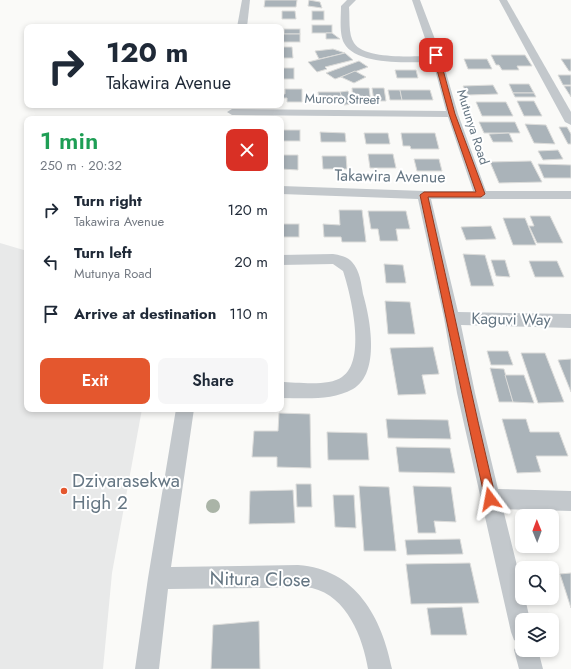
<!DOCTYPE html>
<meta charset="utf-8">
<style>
:root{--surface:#fff;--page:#f6f6f7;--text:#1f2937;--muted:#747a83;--accent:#e4572e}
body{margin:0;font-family:Jost,sans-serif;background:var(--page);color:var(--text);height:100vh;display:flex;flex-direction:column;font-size:15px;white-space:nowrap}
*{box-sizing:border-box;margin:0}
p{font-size:13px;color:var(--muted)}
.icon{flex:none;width:22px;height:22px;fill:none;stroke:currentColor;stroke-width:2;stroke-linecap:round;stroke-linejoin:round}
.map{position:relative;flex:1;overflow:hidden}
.details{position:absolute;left:24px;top:116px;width:260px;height:296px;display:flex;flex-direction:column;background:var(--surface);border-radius:8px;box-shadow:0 2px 6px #0003}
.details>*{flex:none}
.hud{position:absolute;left:24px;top:24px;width:260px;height:84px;border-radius:8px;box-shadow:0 2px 6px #0003;background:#fff;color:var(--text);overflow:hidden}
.needle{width:26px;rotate:359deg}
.buttons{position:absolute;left:515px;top:509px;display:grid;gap:8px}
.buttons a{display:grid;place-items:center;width:44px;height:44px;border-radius:8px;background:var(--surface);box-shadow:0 2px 6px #0003;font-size:20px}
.pin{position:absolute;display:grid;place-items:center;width:34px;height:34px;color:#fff;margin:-17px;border-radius:8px;box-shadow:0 2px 6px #0006}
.me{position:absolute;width:44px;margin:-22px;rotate:347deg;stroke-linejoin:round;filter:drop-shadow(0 0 3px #0008)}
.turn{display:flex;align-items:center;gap:14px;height:84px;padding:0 16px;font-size:18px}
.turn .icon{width:52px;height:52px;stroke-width:2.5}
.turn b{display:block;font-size:28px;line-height:34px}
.round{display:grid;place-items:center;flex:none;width:42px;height:42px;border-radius:8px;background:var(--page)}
.head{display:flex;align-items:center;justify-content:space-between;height:68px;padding:0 16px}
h1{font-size:24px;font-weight:600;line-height:30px;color:#1e9e55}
.button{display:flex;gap:8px;margin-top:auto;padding:8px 16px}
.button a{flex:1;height:46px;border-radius:8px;background:var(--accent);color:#fff;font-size:16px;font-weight:600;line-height:46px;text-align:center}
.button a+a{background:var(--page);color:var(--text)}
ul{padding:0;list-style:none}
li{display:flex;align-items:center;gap:12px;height:52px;padding:0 16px}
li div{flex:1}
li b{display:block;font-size:15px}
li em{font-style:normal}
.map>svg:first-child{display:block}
.built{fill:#e8e9e9}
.building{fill:#aab3b9;stroke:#dcdcda}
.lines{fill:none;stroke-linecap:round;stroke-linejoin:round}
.street{fill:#c3c8cc;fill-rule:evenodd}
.tree{fill:#aab4a7}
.route{fill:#e4572e;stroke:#94391e}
.poi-dot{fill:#e4572e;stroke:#fff;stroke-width:1.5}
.labels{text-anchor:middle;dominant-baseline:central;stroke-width:4;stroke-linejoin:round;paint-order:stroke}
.far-street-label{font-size:13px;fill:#657683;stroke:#fff}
.street-label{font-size:16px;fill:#657683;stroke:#fff}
.near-poi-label{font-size:19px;fill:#657683;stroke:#fff;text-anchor:start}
.near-street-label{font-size:19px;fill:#657683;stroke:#fff}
</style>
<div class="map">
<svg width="571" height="669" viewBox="0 0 571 669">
<rect width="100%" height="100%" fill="#fafaf8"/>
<polygon class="built" points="0,243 27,251 27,409 142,409 112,573 103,669 0,669"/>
<g class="building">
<polygon points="265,0 297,0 296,7 264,7"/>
<polygon points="309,0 320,2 322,8 308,6"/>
<polygon points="282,11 295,11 296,19 282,19"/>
<rect x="312" y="11" width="12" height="9"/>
<rect x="312" y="25" width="20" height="8"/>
<rect x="284" y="29" width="16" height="5"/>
<polygon points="326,33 332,33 340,39 326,39"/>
<rect x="281" y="34" width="19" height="8"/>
<polygon points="281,47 292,47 293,58 281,58"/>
<polygon points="333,49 345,53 319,59 315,51"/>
<polygon points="345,53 353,60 325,67 327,69 317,72 308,62"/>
<polygon points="491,55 525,55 532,66 517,66 519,70 502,70 499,65 496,65"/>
<polygon points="464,59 487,59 492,69 468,69"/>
<polygon points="561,59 571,59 571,71 569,71"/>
<polygon points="359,61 368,67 335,79 326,73"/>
<rect x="281" y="68" width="13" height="11"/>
<polygon points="395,70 416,70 418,78 397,78"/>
<polygon points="355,71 366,77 354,83 341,77"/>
<polygon points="558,75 571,75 571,85 563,85"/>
<polygon points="509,84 529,84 534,93 513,93"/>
<polygon points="493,85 498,94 468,95 463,86"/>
<polygon points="564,86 571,86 571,97"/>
<polygon points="352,88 369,88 371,103 353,102"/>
<polygon points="372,88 384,88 386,101 374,101"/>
<polygon points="285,89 302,89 302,102 287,102 287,98 281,98 281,94 285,94"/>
<polygon points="388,90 400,90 402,100 390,100"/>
<polygon points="400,90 430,90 433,100 402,100"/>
<polygon points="348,91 352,104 344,105 340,92"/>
<polygon points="318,92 340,92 342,98 319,98"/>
<polygon points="513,93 534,93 536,97 515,97"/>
<polygon points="517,101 534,101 542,116 524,116"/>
<polygon points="476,102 506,102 513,116 482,116"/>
<polygon points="479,122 515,122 520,133 484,133"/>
<polygon points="525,124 546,125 555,144 534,143"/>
<polygon points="559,127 567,127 571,134 571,144 568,144"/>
<rect x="281" y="130" width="19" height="11"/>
<polygon points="320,132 345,133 346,142 321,142"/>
<polygon points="364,133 388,133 390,144 366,144"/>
<polygon points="401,133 435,133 439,149 411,149 410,146 403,146"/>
<polygon points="509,133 513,142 493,142 489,134"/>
<polygon points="558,150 563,159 543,160 538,151"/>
<polygon points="368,154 393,154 396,168 370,168"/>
<polygon points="281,155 298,155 298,170 281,169"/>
<polygon points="322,156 346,156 347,169 323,169"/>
<polygon points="414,159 439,159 442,171 417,171"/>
<polygon points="531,161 542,182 499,183 490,162"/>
<polygon points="538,164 571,165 571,178 544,178"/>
<polygon points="339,210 362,210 366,242 342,242 341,237 324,237 323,224 340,225"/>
<polygon points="368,211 406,211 410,229 396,229 398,241 380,241 378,229 371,229"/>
<polygon points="530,216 550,216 563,243 537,243 529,226 534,226"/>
<polygon points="503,218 525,218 536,245 513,245"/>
<rect x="281" y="224" width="18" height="13"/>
<polygon points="491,226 496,239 466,240 461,227"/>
<polygon points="463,254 485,255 494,286 471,286"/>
<polygon points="491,260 505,260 510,277 496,276"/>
<polygon points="529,261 557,261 564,277 535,277"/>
<polygon points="384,264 403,265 406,283 386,283"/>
<polygon points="385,301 410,302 415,334 388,334"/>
<polygon points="433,347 439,374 422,375 426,394 398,395 390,348"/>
<polygon points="487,351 508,351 513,365 491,365"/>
<polygon points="521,353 545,353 564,402 538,403"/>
<polygon points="571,359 571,392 558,360"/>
<polygon points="490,368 504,369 513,402 499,402"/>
<polygon points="505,375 524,375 534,403 513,402"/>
<polygon points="279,413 310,414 311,468 277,467 277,457 252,457 254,431 278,431"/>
<polygon points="386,419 448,420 451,439 388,438"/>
<polygon points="502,419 526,419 530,432 559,432 568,456 536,456 541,472 517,473"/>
<polygon points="327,432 367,433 369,460 328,460"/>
<polygon points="396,447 450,448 455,473 399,472"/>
<polygon points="296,484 311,484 312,507 297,507"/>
<polygon points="359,486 389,487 396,551 364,551"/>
<polygon points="413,486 451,487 456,522 434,521 436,533 418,533"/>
<polygon points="293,490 295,523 249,524 250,491"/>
<polygon points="333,495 354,495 356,528 335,527"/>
<polygon points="460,539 463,554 407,555 405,540"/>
<polygon points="470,563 479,603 411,604 406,564"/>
<polygon points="571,573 571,608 560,574"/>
<polygon points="462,607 467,635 431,635 427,608"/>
<polygon points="259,621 260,669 211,669 213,625"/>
</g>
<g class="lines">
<g class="street">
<polygon points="242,0 250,0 247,27 237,27"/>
<path d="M347 0H356L349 7C350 18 348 34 354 43 365 60 414 56 431 56L412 0H420L441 55 458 114 486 191H571V199H431L458 312 571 314V328L461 325 475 393 498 489 571 491V511L503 509 522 586V598H525L530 620H522V650H538L543 669H519L514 650 518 642 514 640 511 632 457 393 444 318 418 199 281 194V186L424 191H473L448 117 232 115 227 112 232 109 446 111 433 62C411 62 356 66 344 43 339 33 341 17 341 6Z"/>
<polygon points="499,0 507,0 571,112 571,125 565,122"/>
<path d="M333 254C340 255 348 257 352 262 360 271 361 283 363 294 370 318 381 373 353 389 331 401 306 398 281 398V382C297 382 328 387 342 377 367 361 351 295 343 271L333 264 281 265V255Z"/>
<path d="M176 409H194L171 567 298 565C356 569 382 618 392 669H368C363 638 347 596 312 588 295 585 277 588 260 588 230 588 199 589 168 589L159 669H135L148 578Z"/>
</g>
</g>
<circle class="tree" cx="213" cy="506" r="7"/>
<path class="route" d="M436 53 439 55 455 114 485 194 481 197H428C451 298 472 399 496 499L494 503 490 505 487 503 485 499C462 398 442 296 420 195L424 192H476L449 114 433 55Z"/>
<circle class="poi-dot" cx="64" cy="491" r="4"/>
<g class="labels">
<g class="far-street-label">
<text transform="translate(342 99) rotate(1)">Muroro Street</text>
<text transform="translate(473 127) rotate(72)">Mutunya Road</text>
</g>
<g class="street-label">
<text transform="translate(390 176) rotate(1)">Takawira Avenue</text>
<text transform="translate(511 319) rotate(1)">Kaguvi Way</text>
</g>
<g class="near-poi-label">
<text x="72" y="480">Dzivarasekwa<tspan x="72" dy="22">High 2</tspan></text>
</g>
<g class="near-street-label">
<text transform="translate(260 579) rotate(1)">Nitura Close</text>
</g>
</g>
</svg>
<div class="buttons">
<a><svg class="needle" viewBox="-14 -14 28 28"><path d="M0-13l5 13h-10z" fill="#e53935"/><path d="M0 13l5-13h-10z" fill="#747a83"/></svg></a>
<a><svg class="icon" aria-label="search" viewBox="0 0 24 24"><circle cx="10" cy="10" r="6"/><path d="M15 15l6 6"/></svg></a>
<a><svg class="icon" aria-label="layers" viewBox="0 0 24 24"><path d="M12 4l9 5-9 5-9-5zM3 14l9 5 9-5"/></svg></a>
</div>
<div class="pin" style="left:436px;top:55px;background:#d93025"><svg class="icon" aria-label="arrive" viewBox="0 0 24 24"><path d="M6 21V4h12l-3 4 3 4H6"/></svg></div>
<svg class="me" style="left:490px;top:499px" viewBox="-20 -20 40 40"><path d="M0-17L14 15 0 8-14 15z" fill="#e4572e" stroke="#fff" stroke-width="4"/></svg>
<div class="hud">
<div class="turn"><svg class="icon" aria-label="right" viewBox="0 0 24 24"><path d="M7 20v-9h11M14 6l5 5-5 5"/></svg><div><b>120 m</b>Takawira Avenue</div></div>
</div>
<section class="details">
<div class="head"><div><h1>1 min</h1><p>250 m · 20:32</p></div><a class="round" style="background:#d93025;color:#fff"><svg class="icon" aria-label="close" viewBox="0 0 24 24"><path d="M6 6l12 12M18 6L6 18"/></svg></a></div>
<ul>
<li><svg class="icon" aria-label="right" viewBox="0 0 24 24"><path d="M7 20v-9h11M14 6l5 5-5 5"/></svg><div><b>Turn right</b><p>Takawira Avenue</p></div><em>120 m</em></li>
<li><svg class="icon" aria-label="left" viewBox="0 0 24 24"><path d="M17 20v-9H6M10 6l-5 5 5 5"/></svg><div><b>Turn left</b><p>Mutunya Road</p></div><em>20 m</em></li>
<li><svg class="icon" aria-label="arrive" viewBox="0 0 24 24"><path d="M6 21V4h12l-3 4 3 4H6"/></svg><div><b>Arrive at destination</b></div><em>110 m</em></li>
</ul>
<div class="button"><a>Exit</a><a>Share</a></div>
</section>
</div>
